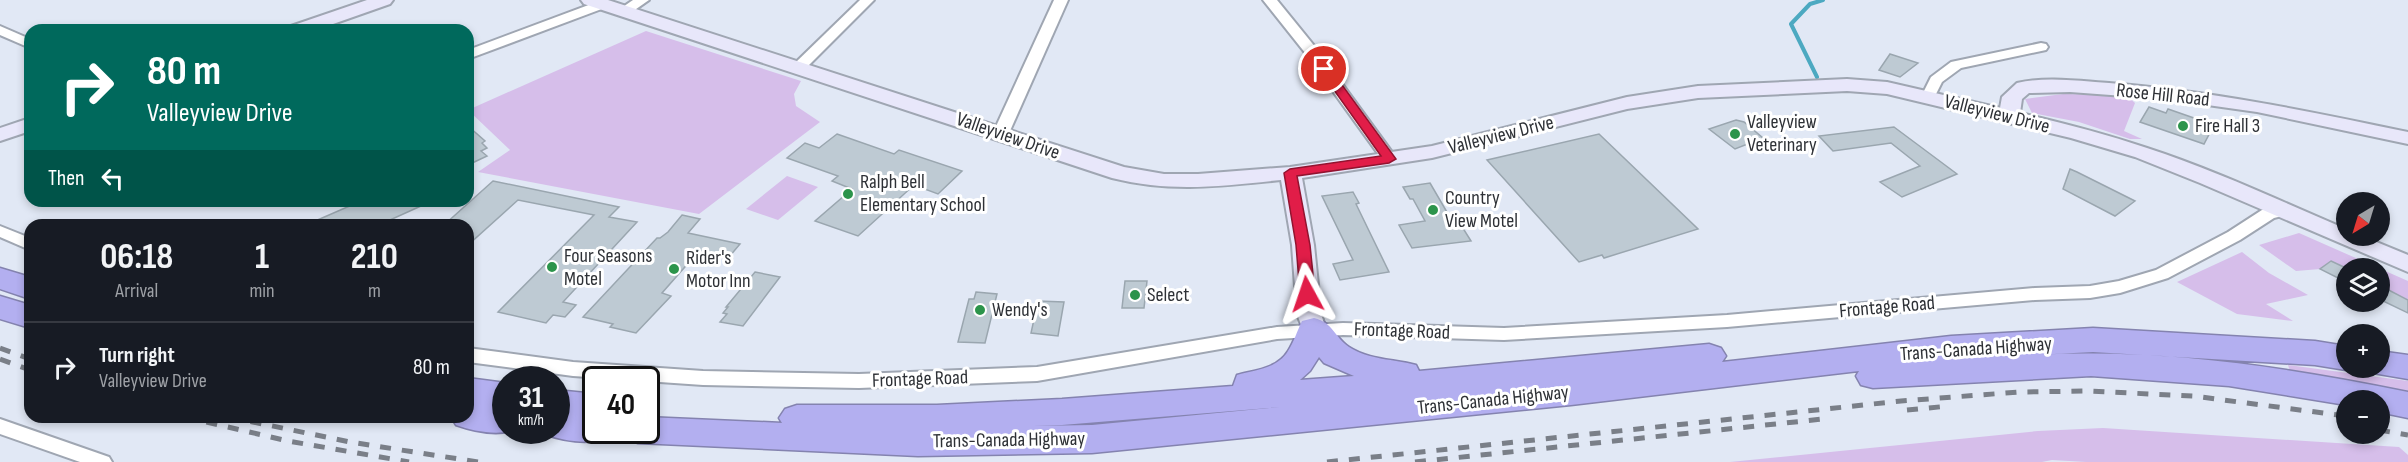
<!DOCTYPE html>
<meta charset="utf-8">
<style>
:root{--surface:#171b24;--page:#20242c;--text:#f1f3f6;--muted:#9ea1a6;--line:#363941}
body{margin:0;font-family:"Sofia Sans Condensed",sans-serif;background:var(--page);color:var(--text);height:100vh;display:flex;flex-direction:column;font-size:22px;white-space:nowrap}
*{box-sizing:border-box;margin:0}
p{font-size:20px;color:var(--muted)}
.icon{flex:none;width:33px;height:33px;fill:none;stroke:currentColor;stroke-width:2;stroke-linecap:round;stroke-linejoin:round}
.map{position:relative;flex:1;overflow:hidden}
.panel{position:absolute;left:24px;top:219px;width:450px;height:204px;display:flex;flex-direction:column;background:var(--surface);border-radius:18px;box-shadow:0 3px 9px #0003}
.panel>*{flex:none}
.guide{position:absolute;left:24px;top:24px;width:450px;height:183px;border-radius:18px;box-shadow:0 3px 9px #0003;background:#00695c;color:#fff;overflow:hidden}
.needle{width:39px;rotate:218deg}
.tools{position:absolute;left:2336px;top:192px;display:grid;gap:12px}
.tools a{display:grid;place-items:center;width:54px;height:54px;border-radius:50%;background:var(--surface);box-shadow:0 3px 9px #0003;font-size:30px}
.speed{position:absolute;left:492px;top:366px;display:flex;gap:12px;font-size:30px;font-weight:700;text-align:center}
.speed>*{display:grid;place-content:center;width:78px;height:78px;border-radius:50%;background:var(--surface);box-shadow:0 3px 9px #0003;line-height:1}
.speed small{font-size:15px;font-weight:400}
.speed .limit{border:3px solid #111;border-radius:9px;background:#fff;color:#111}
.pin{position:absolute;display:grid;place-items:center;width:51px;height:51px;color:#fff;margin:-26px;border:3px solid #fff;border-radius:50%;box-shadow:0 2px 6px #0007}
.me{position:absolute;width:66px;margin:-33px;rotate:355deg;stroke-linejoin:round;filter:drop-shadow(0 0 4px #0008)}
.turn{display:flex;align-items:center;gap:21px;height:126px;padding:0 24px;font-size:27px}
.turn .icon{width:78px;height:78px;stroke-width:2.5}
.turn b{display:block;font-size:42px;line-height:51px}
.then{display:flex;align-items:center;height:57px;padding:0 24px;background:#0003;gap:12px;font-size:22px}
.eta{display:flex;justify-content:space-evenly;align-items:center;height:102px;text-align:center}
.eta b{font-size:36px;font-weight:700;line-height:42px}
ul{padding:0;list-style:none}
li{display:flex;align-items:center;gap:18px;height:90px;padding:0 24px;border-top:2px solid var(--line)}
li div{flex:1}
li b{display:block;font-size:22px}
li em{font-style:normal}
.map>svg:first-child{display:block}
.green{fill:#d6beea}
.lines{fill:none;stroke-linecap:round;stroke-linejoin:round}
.stream{stroke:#4ca9c1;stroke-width:4}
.building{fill:#becad3;stroke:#9aa6af;stroke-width:1.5}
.street-casing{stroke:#9fa6b2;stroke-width:4}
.secondary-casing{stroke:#9fa6b2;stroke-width:4}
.highway-casing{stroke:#8483af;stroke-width:3}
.street{fill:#fff;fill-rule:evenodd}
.secondary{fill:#e8e7fa;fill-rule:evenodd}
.highway{fill:#b3aff0;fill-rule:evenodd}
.rail{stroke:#7a7f88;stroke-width:5;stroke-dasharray:11 11;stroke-linecap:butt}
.route{fill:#e11d48;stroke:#92132f;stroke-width:1.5}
.poi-dot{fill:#2c944b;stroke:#fff;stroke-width:2}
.labels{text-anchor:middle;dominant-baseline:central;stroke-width:6;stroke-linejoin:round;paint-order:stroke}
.street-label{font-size:20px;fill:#2e3136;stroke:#fff}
.poi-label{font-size:20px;fill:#2e3136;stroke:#fff;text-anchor:start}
</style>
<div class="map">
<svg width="2408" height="462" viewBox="0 0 2408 462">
<rect width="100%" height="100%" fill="#e1e8f5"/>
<g class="green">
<polygon points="646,31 801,81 794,94 796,106 820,122 699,214 478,172 510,150 468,110"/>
<polygon points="2063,94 2126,95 2135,103 2124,131 2142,139 2130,139 2079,122 2032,113 2025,99"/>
<polygon points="787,176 818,187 778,220 746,209"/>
<polygon points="2299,233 2408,281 2408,300 2379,285 2379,268 2346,268 2331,261 2320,269 2296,271 2259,245"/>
<polygon points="2242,252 2269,273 2308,295 2266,304 2293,321 2237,314 2177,282"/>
<polygon points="2288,365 2408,381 2408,399 2291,375"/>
<polygon points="2103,428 2399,447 2408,455 2408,462 2086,462 2052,460 2042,462 1730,462 2038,431"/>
</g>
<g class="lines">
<polyline class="stream" points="1817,77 1791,24 1810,4 1823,0"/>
</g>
<g class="building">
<polygon points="1890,54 1918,63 1900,77 1879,70"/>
<polygon points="2149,107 2166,113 2168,109 2214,125 2204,144 2140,122"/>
<polygon points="1736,120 1744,122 1763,138 1735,149 1709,129"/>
<polygon points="468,126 485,141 482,143 487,148 481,151 487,156 468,165"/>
<polygon points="1894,127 1957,174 1902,197 1880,182 1920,166 1891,143 1833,151 1819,136"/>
<polygon points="837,134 894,154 899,150 962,171 938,194 914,185 858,236 815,221 852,189 832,181 838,176 787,158 805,143 819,148"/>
<polygon points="1599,134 1698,229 1604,258 1602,255 1579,262 1487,160"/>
<polygon points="2070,169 2077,172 2135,201 2115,216 2063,189"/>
<polygon points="493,181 619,207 609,217 637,222 563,302 576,305 565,317 553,315 546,323 498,312 594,215 518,200 468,245 468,225 444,225"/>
<polygon points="1430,183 1455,226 1461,225 1471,241 1412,248 1399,225 1425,221 1413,199 1410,199 1403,187"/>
<polygon points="1353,192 1359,203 1356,204 1389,272 1340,280 1333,264 1353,260 1322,196"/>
<polygon points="361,201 432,201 379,225 306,225"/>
<polygon points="682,215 700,219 688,233 740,244 729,257 699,251 662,293 671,296 636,333 610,327 613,324 583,317 657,238 660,238 668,232"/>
<polygon points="2331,261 2346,268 2346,282 2320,269"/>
<polygon points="755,272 780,277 743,326 720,322 727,314 723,313 728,307 726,307"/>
<polygon points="1125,281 1147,281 1144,308 1122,308"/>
<polygon points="2379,285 2408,300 2408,313 2379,299"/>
<polygon points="976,292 997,294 985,343 958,342 969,299 974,299"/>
<polygon points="1038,301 1064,302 1058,336 1031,333"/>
</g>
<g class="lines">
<defs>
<g id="street">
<polygon points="602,0 607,1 609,4 607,7 468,59 468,50"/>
<polygon points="633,0 649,0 629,14 619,14 617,11"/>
<polygon points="860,0 874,0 804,70 794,70 792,67 794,64"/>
<polygon points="1054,0 1068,0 1009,133 1001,138 996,136 993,133"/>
<polygon points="1263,0 1277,0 1316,48 1397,159 1394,162 1384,162 1306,54"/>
<polygon points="0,26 30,39 30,48 0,35"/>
<polygon points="2041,43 2046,44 2048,47 2046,50 1961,68 1942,82 1933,100 1923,100 1921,97 1931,77 1951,62"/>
<polygon points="2284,205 2290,206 2292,210 2290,214 2274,218 2240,240 2168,278 2120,293 2090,298 2035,300 1727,327 1504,340 1343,335 1277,339 1037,381 859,388 703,385 573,376 468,362 468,348 573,362 703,371 859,374 1037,367 1277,327 1343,323 1504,328 1727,315 2035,288 2090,286 2119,281 2156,270 2228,232 2262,210"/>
<polygon points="0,226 30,238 30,250 0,237"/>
<polygon points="0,419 109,457 112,462 80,462 0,434"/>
</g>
<g id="secondary">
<polygon points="367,0 393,0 390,4 316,30 289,30 291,26"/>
<path d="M581 0H608L1124 167 1164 174H1198L1290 167 1432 146 1627 97 1698 86 1847 79 1887 82 2000 108 2002 97 2017 83C2046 76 2080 81 2109 83 2212 91 2307 111 2408 132V144L2257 112 2165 99 2070 92 2029 93 2022 99 2020 113C2063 123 2105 134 2147 148 2215 170 2280 201 2346 229V236H2362L2408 255V272L2200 183 2135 157 2071 138 1887 94 1847 91 1698 98 1627 109 1432 158 1302 178 1314 245 1321 314 1326 329 1323 335 1314 338 1305 335 1297 314 1292 245 1281 180C1221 186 1172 193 1112 178L584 4Z"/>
<polygon points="30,118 30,131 0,141 0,128"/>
</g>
<g id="highway">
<polygon points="0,268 30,277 30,299 0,289"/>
<polygon points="0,296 30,305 30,328 0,319"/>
<path d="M1314 318C1334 323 1334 337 1349 347 1369 360 1394 359 1416 365L1419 371 1709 344 1721 348 1726 356 1722 362 1951 336 2093 328 2315 341 2346 346V368H2354L2346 370 2315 365 2093 352 2035 355C2160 348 2285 367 2408 392V418L2379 412V400H2346V405L2229 386 2091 376 1873 388 1861 385 1856 376 1859 371 1571 405 1092 453 918 456 638 443 626 439 621 430H646V417L782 423 779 418 785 409 797 405H937L1062 399 1233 386 1237 375C1255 370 1277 369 1288 351 1294 342 1297 331 1302 321ZM1319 357 1324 363 1354 376 1300 380 1310 371ZM1280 407 1092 425 1033 426 1062 425Z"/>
<polygon points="2379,351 2408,355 2408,379 2367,372 2365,368 2379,368"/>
<path d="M468 378 506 383V430H515C497 436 473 431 456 425L451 417H468Z"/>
<path d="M556 390 596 394V430H613L608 438C588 445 564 441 544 434L541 430H556Z"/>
</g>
</defs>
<use href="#street" class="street-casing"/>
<use href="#secondary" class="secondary-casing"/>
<use href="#highway" class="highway-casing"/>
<use href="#street" class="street"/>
<use href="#secondary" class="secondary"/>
<use href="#highway" class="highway"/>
<g class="rail">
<polyline points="0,348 30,359"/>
<polyline points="0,359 30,370"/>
<polyline points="1907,410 1949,406"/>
<polyline points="185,417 288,441 409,462"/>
<polyline points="229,417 350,442 478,462"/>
<polyline points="2379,430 2408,435"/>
<polyline points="1327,462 1901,401 2019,392 2087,391 2193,396 2346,416"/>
<polyline points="1415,462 1823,419"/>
</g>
</g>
<polygon class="route" points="1324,66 1329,67 1396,159 1389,163 1297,176 1310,245 1315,294 1307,299 1300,294 1296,245 1284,173 1290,169 1381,156 1319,69"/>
<g class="poi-dot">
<circle cx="2183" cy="126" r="6"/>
<circle cx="1735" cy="134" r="6"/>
<circle cx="848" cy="194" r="6"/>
<circle cx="1433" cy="210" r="6"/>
<circle cx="552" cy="267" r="6"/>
<circle cx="674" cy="269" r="6"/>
<circle cx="1135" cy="295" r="6"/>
<circle cx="980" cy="310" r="6"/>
</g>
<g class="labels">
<g class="street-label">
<text transform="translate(2163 95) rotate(6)">Rose Hill Road</text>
<text transform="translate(1997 114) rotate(14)">Valleyview Drive</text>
<text transform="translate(1501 135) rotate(-14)">Valleyview Drive</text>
<text transform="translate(1008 136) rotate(19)">Valleyview Drive</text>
<text transform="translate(1887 307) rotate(-5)">Frontage Road</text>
<text transform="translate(1402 331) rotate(2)">Frontage Road</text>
<text transform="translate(1976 349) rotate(-4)">Trans-Canada Highway</text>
<text transform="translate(920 379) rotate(-2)">Frontage Road</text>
<text transform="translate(1493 400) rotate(-6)">Trans-Canada Highway</text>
<text transform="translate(1009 440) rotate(-1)">Trans-Canada Highway</text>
</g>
<g class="poi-label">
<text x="1747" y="122">Valleyview<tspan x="1747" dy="23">Veterinary</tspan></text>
<text x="2195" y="126">Fire Hall 3</text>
<text x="860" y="182">Ralph Bell<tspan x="860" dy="23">Elementary School</tspan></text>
<text x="1445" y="198">Country<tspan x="1445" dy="23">View Motel</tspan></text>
<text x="564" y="256">Four Seasons<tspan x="564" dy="23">Motel</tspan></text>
<text x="686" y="258">Rider's<tspan x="686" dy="23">Motor Inn</tspan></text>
<text x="1147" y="295">Select</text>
<text x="992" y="310">Wendy's</text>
</g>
</g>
</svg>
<div class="tools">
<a><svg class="needle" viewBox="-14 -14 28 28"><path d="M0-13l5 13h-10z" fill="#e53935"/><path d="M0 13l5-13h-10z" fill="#9ea1a6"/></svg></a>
<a><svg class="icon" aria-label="layers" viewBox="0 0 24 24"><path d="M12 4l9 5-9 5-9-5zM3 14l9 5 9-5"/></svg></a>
<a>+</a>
<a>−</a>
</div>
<div class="speed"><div>31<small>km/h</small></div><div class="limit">40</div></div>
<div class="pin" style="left:1324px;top:69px;background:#d93025"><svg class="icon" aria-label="arrive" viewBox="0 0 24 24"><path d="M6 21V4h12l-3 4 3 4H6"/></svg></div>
<svg class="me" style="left:1307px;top:294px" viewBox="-20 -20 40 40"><path d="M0-17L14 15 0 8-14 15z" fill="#e11d48" stroke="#fff" stroke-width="4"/></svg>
<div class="guide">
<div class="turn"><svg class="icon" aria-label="right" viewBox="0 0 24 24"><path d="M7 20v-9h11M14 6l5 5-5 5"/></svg><div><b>80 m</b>Valleyview Drive</div></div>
<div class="then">Then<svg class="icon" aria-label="left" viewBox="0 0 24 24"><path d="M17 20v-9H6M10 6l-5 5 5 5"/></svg></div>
</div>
<section class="panel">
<div class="eta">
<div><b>06:18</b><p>Arrival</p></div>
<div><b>1</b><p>min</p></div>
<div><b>210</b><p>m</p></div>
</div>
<ul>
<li><svg class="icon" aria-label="right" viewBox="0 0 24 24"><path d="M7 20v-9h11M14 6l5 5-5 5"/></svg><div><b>Turn right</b><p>Valleyview Drive</p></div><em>80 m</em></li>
</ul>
</section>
</div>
